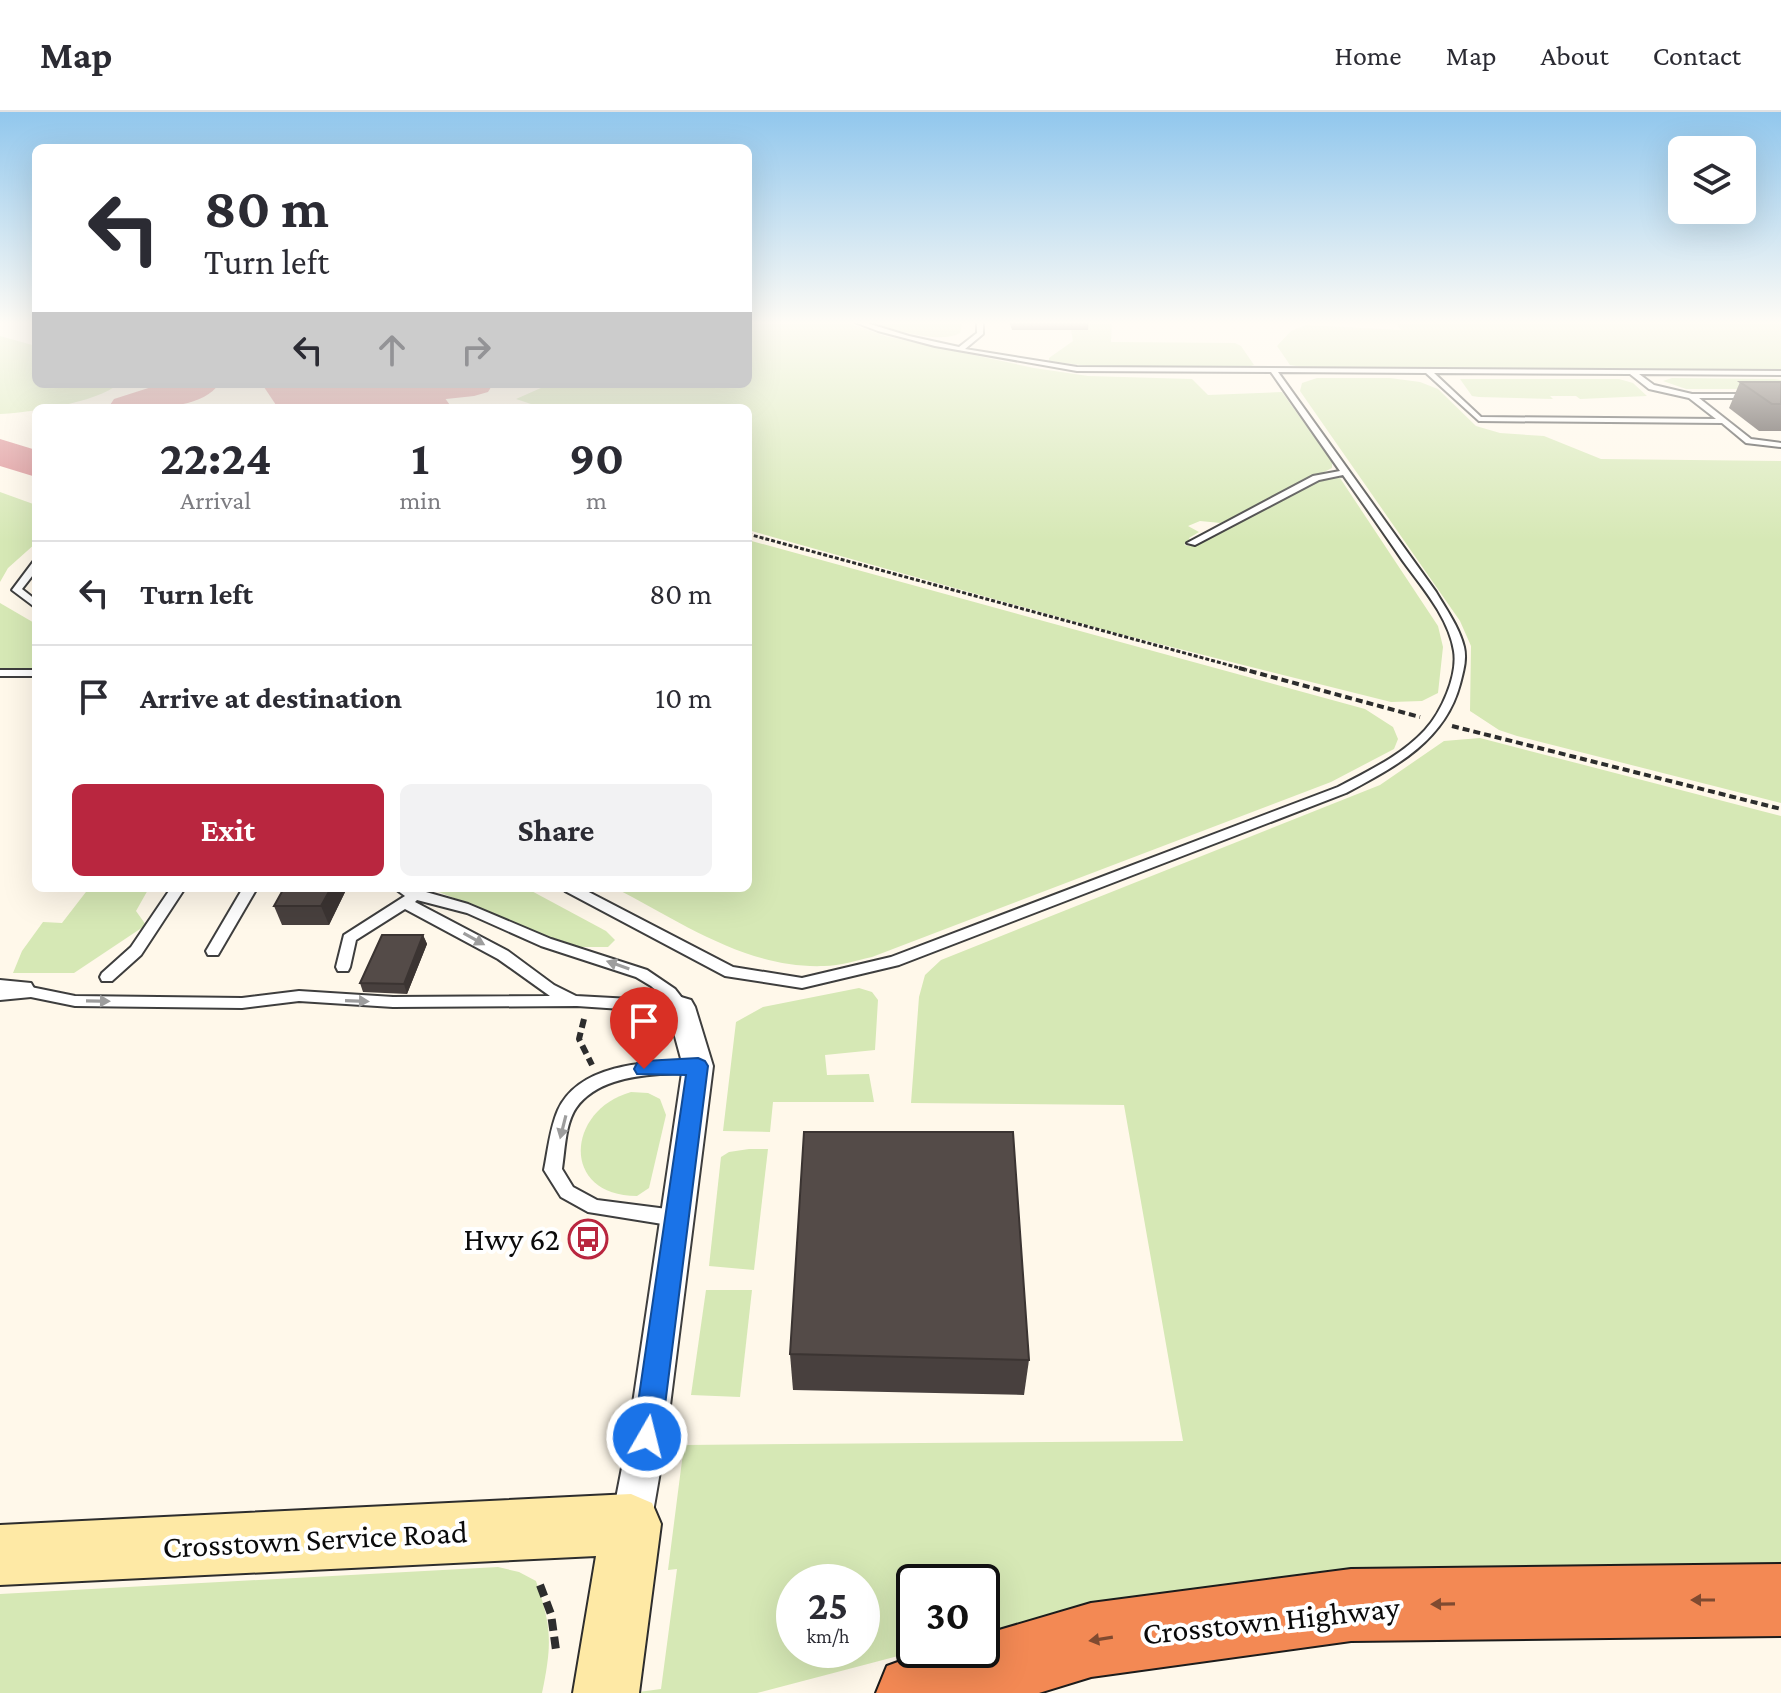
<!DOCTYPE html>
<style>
:root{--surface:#fff;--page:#f2f2f3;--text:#2b2b33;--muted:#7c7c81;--line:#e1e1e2;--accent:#b9263f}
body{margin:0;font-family:"Crimson Pro",serif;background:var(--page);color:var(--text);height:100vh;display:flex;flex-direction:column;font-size:30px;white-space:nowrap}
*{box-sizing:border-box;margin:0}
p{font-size:26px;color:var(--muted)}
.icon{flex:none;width:44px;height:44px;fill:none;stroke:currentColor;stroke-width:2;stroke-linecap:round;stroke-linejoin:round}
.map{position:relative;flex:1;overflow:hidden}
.drawer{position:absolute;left:32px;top:292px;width:720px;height:488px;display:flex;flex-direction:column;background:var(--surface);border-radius:12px;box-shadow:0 8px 32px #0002}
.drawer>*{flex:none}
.top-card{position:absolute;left:32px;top:32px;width:720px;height:244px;border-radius:12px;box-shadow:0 8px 32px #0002;background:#fff;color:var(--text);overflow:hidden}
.controls{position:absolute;left:1668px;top:24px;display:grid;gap:16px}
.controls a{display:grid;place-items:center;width:88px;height:88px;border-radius:12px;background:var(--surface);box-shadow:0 8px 32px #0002;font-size:40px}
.speed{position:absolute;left:776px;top:1452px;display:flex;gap:16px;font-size:40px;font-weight:700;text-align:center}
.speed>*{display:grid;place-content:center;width:104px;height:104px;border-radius:50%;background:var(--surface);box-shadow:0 8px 32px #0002;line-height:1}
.speed small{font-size:20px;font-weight:400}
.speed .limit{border:4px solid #111;border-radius:12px;background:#fff;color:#111}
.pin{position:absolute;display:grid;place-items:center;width:68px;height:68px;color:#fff;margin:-82px -34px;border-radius:50% 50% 50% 0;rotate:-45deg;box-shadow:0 0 8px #0007}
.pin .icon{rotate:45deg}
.me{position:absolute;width:88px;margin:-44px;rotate:8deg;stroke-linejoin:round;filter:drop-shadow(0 0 6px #0008)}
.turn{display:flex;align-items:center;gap:28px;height:168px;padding:0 40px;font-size:36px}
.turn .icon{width:104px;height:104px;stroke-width:2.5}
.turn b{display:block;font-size:56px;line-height:68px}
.lanes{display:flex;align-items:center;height:76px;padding:0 40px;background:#0003;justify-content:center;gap:40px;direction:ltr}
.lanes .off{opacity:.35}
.eta{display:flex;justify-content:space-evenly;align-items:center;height:136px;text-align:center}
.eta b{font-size:48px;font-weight:700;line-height:56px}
.cta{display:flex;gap:16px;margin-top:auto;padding:16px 40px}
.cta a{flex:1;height:92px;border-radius:12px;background:var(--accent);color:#fff;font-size:32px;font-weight:700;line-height:92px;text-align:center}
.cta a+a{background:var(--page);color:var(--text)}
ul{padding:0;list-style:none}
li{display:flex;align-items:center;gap:24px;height:104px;padding:0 40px;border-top:2px solid var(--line)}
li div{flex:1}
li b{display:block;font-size:30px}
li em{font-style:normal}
header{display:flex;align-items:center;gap:48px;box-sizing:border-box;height:112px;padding:0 40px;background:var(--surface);border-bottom:2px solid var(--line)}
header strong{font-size:38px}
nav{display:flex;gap:44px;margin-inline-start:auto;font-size:28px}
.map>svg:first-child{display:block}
.green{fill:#d6e8b5;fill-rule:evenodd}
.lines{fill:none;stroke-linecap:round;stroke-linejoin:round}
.taxiway{fill:#dc8f94;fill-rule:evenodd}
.runway{fill:#dc8f94;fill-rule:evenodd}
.lane-casing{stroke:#3e3e3e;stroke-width:4}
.street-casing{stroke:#3e3e3e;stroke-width:4}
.secondary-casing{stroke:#2d2d2d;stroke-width:4}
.highway-casing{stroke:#1c1c1c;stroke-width:4}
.path-far3{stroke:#2d2d2d;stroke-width:3;stroke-dasharray:4 2;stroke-linecap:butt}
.path-far2{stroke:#2d2d2d;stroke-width:4;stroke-dasharray:7 4;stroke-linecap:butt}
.path-far1{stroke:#2d2d2d;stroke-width:6;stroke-dasharray:9 5;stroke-linecap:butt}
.path{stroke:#2d2d2d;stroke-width:8;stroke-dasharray:12 6;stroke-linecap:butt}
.lane{fill:#fff;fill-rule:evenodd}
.street{fill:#fff;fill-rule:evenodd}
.secondary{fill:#fee9a5;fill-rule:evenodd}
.highway{fill:#f38954;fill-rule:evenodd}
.wall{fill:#48403e}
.shaded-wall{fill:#3b3432}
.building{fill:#544b48;stroke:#3b3432;stroke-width:2}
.oneway{fill:#9d9d9d}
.oneway2{fill:#7f4a30}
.route{fill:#1a73e8;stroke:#114b97;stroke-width:2}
.labels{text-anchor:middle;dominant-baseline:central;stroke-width:8;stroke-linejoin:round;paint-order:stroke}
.near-poi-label{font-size:32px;fill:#0b0b0b;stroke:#fff;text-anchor:end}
.near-street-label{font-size:32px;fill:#0b0b0b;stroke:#fff}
</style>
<header>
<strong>Map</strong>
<nav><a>Home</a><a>Map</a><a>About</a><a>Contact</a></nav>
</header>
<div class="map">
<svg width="1781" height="1581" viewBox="0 0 1781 1581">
<rect width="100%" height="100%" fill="#fff8ea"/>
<g class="green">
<polygon points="748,209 842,209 885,224 1034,256 1088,264 1192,267 1208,283 1282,280 1332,350 1332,356 1221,411 1200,409 1188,414 1199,420 1189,426 1190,428 1184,433 1191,434 1322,367 1340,366 1438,514 1443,535 1438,581 1422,589 1391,590 1112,520 748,418 748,296 543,296 516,287 550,272 748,272"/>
<path d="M869 209H963L960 221C939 233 891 217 869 209Z"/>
<polygon points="1084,209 1112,209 1111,230 1235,231 1241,234 1254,253 1244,256 1104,256 1049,249 1049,246 1073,229 1071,218"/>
<polygon points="1395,209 1781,209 1781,258 1313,257 1290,253 1277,234 1291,219 1306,213 1401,218"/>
<path d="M0 224 36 234V272H118C97 291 26 301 0 302Z"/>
<polygon points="1317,266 1390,266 1420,270 1438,277 1476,314 1500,321 1544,324 1601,347 1781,349 1781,691 1517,624 1499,618 1470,599 1471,534 1460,509 1300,279 1302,271"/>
<polygon points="1672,266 1774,267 1781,268 1781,277 1686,277 1663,269"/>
<polygon points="1460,267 1619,267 1633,271 1647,284 1580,287 1576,284 1550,284 1553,287 1479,285 1472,284"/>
<polygon points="0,380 36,393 36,431 8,456 0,470"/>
<path d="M748 428 1365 597 1393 615 1398 627 1394 637 1331 670 872 845C857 848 840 854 824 854 747 857 681 810 615 776H748Z"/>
<polygon points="0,491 36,512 36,559 0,559"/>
<path d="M1480 626 1781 704V1455L982 1524V1470H914V1538H921L757 1581H631L661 1577 677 1457 668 1458 684 1333 1183 1329 1124 993 911 991 919 885 925 863 941 848 1380 673 1444 629ZM794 1470H862V1538H794Z"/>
<polygon points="89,776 149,776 136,799 146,813 74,861 13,861 22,839 43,810 62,811"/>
<polygon points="429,776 526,776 606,819 615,828 608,835 580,835 550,825"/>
<polygon points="859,876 872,880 878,888 875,938 825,943 827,963 869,962 874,990 773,990 770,1020 723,1019 736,910 763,895"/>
<path d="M631 980 648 981 660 987 666 1003 649 1076 637 1084C560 1084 566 998 631 980Z"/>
<polygon points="749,1037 768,1037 754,1158 709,1154 721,1045 729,1040"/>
<polygon points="706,1178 752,1178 740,1285 691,1283"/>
<path d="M498 1455 519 1460 536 1469C552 1516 552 1532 542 1581H0V1482Z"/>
</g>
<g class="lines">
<g class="taxiway">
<path d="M161 272H219C200 300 139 296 108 296L114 287Z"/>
<path d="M295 272H493L488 280 474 284 390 293 368 290 372 296C349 296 306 296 295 272Z"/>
<polygon points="0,327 36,338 36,365 0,354"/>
</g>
<polygon class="runway" points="262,272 427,272 437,275 452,296 288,296 276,293"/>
<defs>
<g id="lane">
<path d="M852 209H860L909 224 959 235 977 221V209H983V222L965 237 1077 255 1781 259V263L1639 262 1654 273 1692 282H1781V286H1699L1751 327 1781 331V335L1746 331 1722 311 1479 309 1426 261 1278 260 1436 480C1446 497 1459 515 1464 535 1467 548 1463 560 1460 572 1445 629 1395 655 1346 681L899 853 802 876 725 864 565 779 563 776H581L733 855 802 866 891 845 1338 675C1368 659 1401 644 1425 618 1441 601 1458 564 1454 539 1449 506 1422 475 1403 449 1383 420 1363 391 1343 363L1319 368 1195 433 1187 431 1313 364 1340 359 1271 260 1077 259 935 234 878 219ZM1434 261 1630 262 1649 277 1689 286 1716 307 1481 305Z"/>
<polygon points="36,449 36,459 22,477 36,488 36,496 12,478 33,450"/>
<rect x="0" y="558" width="36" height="6"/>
<polygon points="171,776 185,776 141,843 112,869 102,869 100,865 102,861 131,835"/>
<polygon points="243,776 257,776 218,843 208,843 206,839"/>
<path d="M394 776H412L468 792 551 827 647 858 675 877 689 895 686 899 681 901 577 894 393 895 299 889 242 896 75 894 21 883 16 882 13 878 16 874 21 873 75 884 242 886 299 879 393 885 550 884 498 847 405 797 356 828 350 855 348 859H338L336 855 344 823 405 784ZM417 788 467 801 541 834 636 865 651 874 668 889 576 884 554 873 508 839 415 790Z"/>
<path d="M698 948 704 950 706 954 704 958C690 962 674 961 660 962 631 964 594 970 576 996 565 1012 565 1039 562 1057L573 1075 597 1088 675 1098 681 1101 684 1106 681 1111 675 1114 588 1100 561 1085 544 1058C548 1038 550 1016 558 998 581 949 653 950 698 948Z"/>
</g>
<g id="street">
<polygon points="0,868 31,871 35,878 31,885 0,888"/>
<polygon points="681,885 691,888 695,895 713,954 666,1325 651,1412 645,1426 631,1432 617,1426 611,1412 628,1325 683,954 667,895 671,888"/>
</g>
<polygon id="secondary" points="631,1382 652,1391 661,1412 639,1581 573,1581 596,1444 0,1473 0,1413"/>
<polygon id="highway" points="1781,1452 1781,1524 1351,1529 1091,1565 1039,1581 876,1581 887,1554 931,1538 982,1538 982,1523 1091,1491 1351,1457"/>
</defs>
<use href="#lane" class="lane-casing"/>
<use href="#street" class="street-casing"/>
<use href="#secondary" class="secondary-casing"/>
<use href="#highway" class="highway-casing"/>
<polyline class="path-far3" points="748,422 1247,558"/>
<g class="path-far2">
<polyline points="1239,556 1420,605"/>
<polyline points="1452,614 1781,697"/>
</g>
<polyline class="path-far1" points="584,907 579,927 592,953"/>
<polyline class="path" points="540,1473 551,1502 556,1538"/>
<use href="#lane" class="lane"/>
<use href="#street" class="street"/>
<use href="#secondary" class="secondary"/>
<use href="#highway" class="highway"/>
</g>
<g class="wall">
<polygon points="1009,209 1089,209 1088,218 1012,218"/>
<polygon points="1740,270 1781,270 1781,319 1759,319 1729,296"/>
<polygon points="347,776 329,813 282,813 274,794"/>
<polygon points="423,823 427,832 407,882 363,880 360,871"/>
<polygon points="790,1242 1029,1248 1024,1283 793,1278"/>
</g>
<g class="shaded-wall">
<polygon points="331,776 347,776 329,813 321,794"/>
<polygon points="423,823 427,832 407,882 404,872"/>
</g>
<g class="building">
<polygon points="1740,270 1781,270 1781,292 1772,292"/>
<polygon points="284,776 331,776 321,794 274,794"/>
<polygon points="382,823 423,823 404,872 360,871"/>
<polygon points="804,1020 1013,1020 1029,1248 790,1242"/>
</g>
<defs><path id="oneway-solid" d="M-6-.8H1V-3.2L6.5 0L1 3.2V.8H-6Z" transform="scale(2)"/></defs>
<g class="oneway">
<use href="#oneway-solid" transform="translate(474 827) rotate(29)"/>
<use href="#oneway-solid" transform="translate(618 853) rotate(-161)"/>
<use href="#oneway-solid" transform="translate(98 889) rotate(1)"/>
<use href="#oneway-solid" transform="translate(357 889) rotate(2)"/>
<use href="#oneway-solid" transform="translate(563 1015) rotate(104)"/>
</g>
<g class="oneway2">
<use href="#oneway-solid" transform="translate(1703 1488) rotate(180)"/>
<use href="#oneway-solid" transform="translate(1443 1492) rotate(179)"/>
<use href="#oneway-solid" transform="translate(1101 1527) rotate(171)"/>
</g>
<linearGradient id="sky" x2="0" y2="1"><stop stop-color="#91c7ed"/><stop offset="0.49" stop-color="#fffcf6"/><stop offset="1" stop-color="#fffcf6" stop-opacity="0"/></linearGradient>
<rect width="1781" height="430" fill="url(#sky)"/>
<polygon class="route" points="698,946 705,949 708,954 661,1325 657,1334 647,1338 637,1334 633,1325 686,963 637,962 634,957 637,951 644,949"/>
<defs>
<symbol id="bus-ring" viewBox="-11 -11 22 22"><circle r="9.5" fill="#fff" stroke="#b9263f" stroke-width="1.5"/><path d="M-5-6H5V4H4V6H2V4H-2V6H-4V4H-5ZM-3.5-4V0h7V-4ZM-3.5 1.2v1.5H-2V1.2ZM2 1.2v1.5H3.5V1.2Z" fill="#b9263f"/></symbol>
</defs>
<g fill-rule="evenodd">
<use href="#bus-ring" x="566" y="1105" width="44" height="44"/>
</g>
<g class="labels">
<g class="near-poi-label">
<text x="560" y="1127">Hwy 62</text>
</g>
<g class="near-street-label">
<text transform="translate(315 1427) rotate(-3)">Crosstown Service Road</text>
<text transform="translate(1271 1508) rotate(-6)">Crosstown Highway</text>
</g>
</g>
</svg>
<div class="controls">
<a><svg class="icon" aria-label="layers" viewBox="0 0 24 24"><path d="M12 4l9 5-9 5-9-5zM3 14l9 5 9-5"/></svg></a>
</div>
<div class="speed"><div>25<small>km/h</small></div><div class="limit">30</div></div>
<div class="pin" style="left:644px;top:957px;background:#d93025"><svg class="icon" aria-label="arrive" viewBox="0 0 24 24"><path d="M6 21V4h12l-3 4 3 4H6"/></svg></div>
<svg class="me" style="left:647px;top:1325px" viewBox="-20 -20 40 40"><circle r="17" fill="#1a73e8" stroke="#fff" stroke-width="3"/><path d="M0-11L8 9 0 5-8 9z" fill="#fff"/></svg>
<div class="top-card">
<div class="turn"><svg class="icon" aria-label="left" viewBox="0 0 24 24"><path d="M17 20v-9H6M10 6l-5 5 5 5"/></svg><div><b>80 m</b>Turn left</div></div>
<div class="lanes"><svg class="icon" aria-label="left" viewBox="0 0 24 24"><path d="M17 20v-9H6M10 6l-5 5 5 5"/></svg><svg class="icon off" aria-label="ahead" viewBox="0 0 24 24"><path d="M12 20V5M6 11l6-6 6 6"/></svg><svg class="icon off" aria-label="right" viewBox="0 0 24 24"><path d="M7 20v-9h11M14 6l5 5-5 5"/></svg></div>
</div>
<section class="drawer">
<div class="eta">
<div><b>22:24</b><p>Arrival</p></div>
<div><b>1</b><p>min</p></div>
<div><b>90</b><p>m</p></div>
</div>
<ul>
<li><svg class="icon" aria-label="left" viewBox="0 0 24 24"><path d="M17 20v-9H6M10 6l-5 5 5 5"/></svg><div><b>Turn left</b></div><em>80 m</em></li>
<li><svg class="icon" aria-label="arrive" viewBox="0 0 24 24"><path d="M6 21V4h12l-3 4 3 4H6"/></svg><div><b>Arrive at destination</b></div><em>10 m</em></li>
</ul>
<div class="cta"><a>Exit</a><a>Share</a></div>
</section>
</div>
